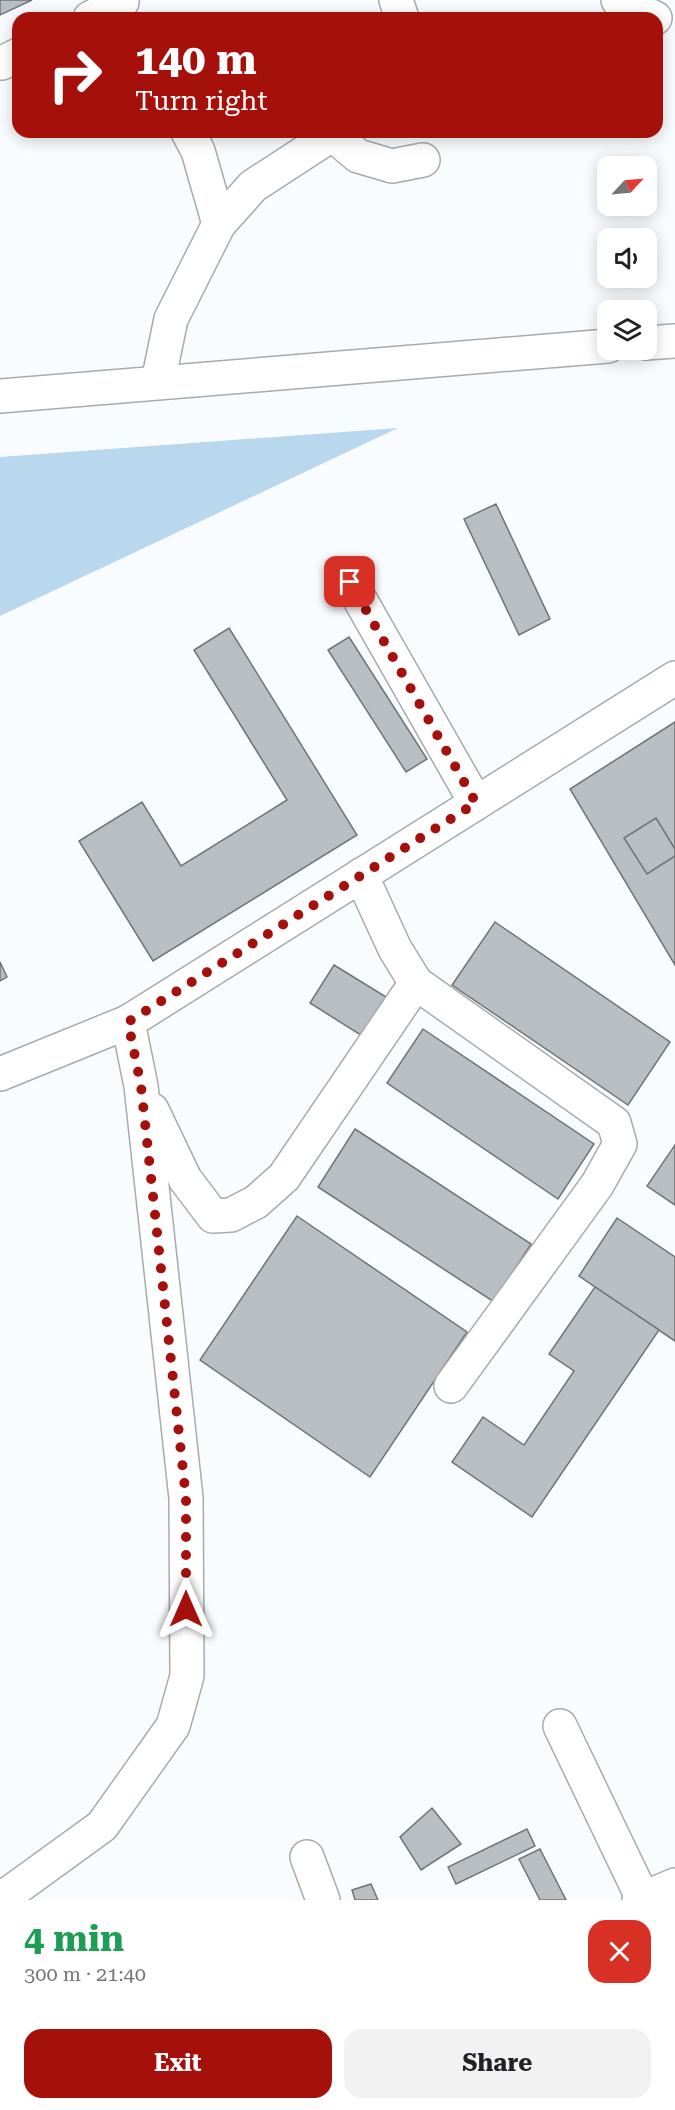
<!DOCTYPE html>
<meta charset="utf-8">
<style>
:root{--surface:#fff;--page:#f2f2f2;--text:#202124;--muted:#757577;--accent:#a5100b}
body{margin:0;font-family:"Roboto Serif",serif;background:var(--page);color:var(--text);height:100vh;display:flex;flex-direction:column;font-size:22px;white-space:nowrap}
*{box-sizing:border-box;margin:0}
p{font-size:20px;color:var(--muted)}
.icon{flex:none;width:33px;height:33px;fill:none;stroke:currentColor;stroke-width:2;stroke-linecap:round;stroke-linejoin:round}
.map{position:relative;height:1900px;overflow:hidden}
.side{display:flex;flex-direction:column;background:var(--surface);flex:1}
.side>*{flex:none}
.banner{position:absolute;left:12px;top:12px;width:651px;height:126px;border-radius:18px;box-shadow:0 3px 15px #0003;background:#a5100b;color:#fff;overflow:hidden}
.needle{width:39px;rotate:64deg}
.tools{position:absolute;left:597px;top:156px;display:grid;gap:12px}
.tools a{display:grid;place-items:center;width:60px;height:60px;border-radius:12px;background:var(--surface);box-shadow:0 3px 15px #0003;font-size:30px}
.pin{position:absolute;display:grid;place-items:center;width:51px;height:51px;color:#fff;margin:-26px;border-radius:12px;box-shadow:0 3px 9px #0006}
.me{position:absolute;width:66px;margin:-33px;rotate:0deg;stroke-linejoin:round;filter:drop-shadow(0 0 4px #0008)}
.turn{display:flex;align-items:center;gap:21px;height:126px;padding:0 24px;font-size:27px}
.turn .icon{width:78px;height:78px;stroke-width:2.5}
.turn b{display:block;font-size:42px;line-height:51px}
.round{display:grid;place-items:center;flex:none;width:63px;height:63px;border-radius:18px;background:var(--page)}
.head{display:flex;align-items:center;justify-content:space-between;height:102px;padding:0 24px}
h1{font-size:36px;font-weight:700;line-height:45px;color:#1e9e55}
.cta{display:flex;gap:12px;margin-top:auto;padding:12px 24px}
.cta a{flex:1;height:69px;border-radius:18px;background:var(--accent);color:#fff;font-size:24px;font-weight:700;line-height:69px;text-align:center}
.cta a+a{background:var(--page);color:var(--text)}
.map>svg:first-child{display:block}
.green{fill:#b9d8ee}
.building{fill:#b9bec2;stroke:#707477;stroke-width:1.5}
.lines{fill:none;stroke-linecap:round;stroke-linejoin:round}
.minor-casing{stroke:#a6abae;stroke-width:36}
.minor{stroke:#fff;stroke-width:33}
.route{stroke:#a5100b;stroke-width:10;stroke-dasharray:0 18}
</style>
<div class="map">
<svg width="675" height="1900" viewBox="0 0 675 1900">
<rect width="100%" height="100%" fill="#f8fcff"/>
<polygon class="green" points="398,428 0,616 0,457"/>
<g class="building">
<polygon points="0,0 32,0 0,15"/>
<polygon points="496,504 550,619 519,635 464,519"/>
<polygon points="229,628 357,835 153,961 79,841 142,802 181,866 287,800 194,650"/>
<polygon points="349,637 427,759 406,772 328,650"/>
<polygon points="675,722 675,965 570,789"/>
<polygon points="656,818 675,849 675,856 647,874 624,838"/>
<polygon points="495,922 670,1042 628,1105 452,985"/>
<polygon points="0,962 7,977 0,981"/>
<polygon points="334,965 391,1000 367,1039 310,1003"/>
<polygon points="423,1029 594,1144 558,1199 387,1083"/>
<polygon points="355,1129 531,1244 494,1302 318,1187"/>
<polygon points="675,1145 675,1205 647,1186"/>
<polygon points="297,1216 467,1332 370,1477 200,1360"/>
<polygon points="617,1218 675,1257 675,1341 579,1276"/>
<polygon points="595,1287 659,1330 532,1517 452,1462 483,1417 524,1445 574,1371 549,1354"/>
<polygon points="432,1808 461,1844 421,1870 400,1837"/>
<polygon points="527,1829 535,1846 456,1884 448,1867"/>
<polygon points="540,1849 566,1900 540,1900 519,1859"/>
<polygon points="371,1884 378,1900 355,1900 352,1890"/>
</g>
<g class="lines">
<defs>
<g id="minor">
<polyline points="396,0 402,18"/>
<polyline points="618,0 655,18"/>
<polyline points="90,18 122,2"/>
<polyline points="2,63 18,55"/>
<polyline points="188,132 198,151 219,224"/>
<polyline points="333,135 358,156 392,166 423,160"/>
<polyline points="646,343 675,341"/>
<polyline points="158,382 171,319 219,224 253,186 336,132"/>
<polyline points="0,396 608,346"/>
<polyline points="350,582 476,803"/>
<polyline points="361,875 395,949 416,983 614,1123 620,1144 597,1185 451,1386"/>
<polyline points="0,1074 128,1022"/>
<polyline points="152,1110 185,1179 213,1216 231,1215 256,1202 284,1177 416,983"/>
<polyline points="560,1726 643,1899"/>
<polyline points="307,1857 323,1900"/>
<polyline points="0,1900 102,1826 173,1726 187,1676 186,1498 141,1086 128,1022 675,678"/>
<polyline points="639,1900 675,1885"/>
</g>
</defs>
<use href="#minor" class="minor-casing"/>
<use href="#minor" class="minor"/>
</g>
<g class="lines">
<polyline class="route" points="186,1609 186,1498 141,1086 128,1022 476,803 350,582"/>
</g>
</svg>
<div class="tools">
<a><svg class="needle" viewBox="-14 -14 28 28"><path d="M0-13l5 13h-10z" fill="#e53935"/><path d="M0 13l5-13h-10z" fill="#757577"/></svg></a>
<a><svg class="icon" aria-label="sound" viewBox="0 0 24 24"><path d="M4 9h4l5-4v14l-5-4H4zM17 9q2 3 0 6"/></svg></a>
<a><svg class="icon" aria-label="layers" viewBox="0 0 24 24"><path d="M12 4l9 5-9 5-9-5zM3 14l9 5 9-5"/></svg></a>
</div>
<div class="pin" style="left:350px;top:582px;background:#d93025"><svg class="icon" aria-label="arrive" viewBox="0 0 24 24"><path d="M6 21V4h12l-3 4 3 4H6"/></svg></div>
<svg class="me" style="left:186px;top:1609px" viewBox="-20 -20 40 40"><path d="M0-17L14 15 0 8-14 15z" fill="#a5100b" stroke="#fff" stroke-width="4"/></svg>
<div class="banner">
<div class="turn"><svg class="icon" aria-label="right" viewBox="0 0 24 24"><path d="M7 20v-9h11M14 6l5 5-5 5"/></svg><div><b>140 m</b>Turn right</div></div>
</div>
</div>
<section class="side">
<div class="head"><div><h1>4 min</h1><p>300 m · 21:40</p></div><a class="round" style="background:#d93025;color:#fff"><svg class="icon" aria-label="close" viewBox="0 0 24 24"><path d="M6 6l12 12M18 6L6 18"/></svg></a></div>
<div class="cta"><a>Exit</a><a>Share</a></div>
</section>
